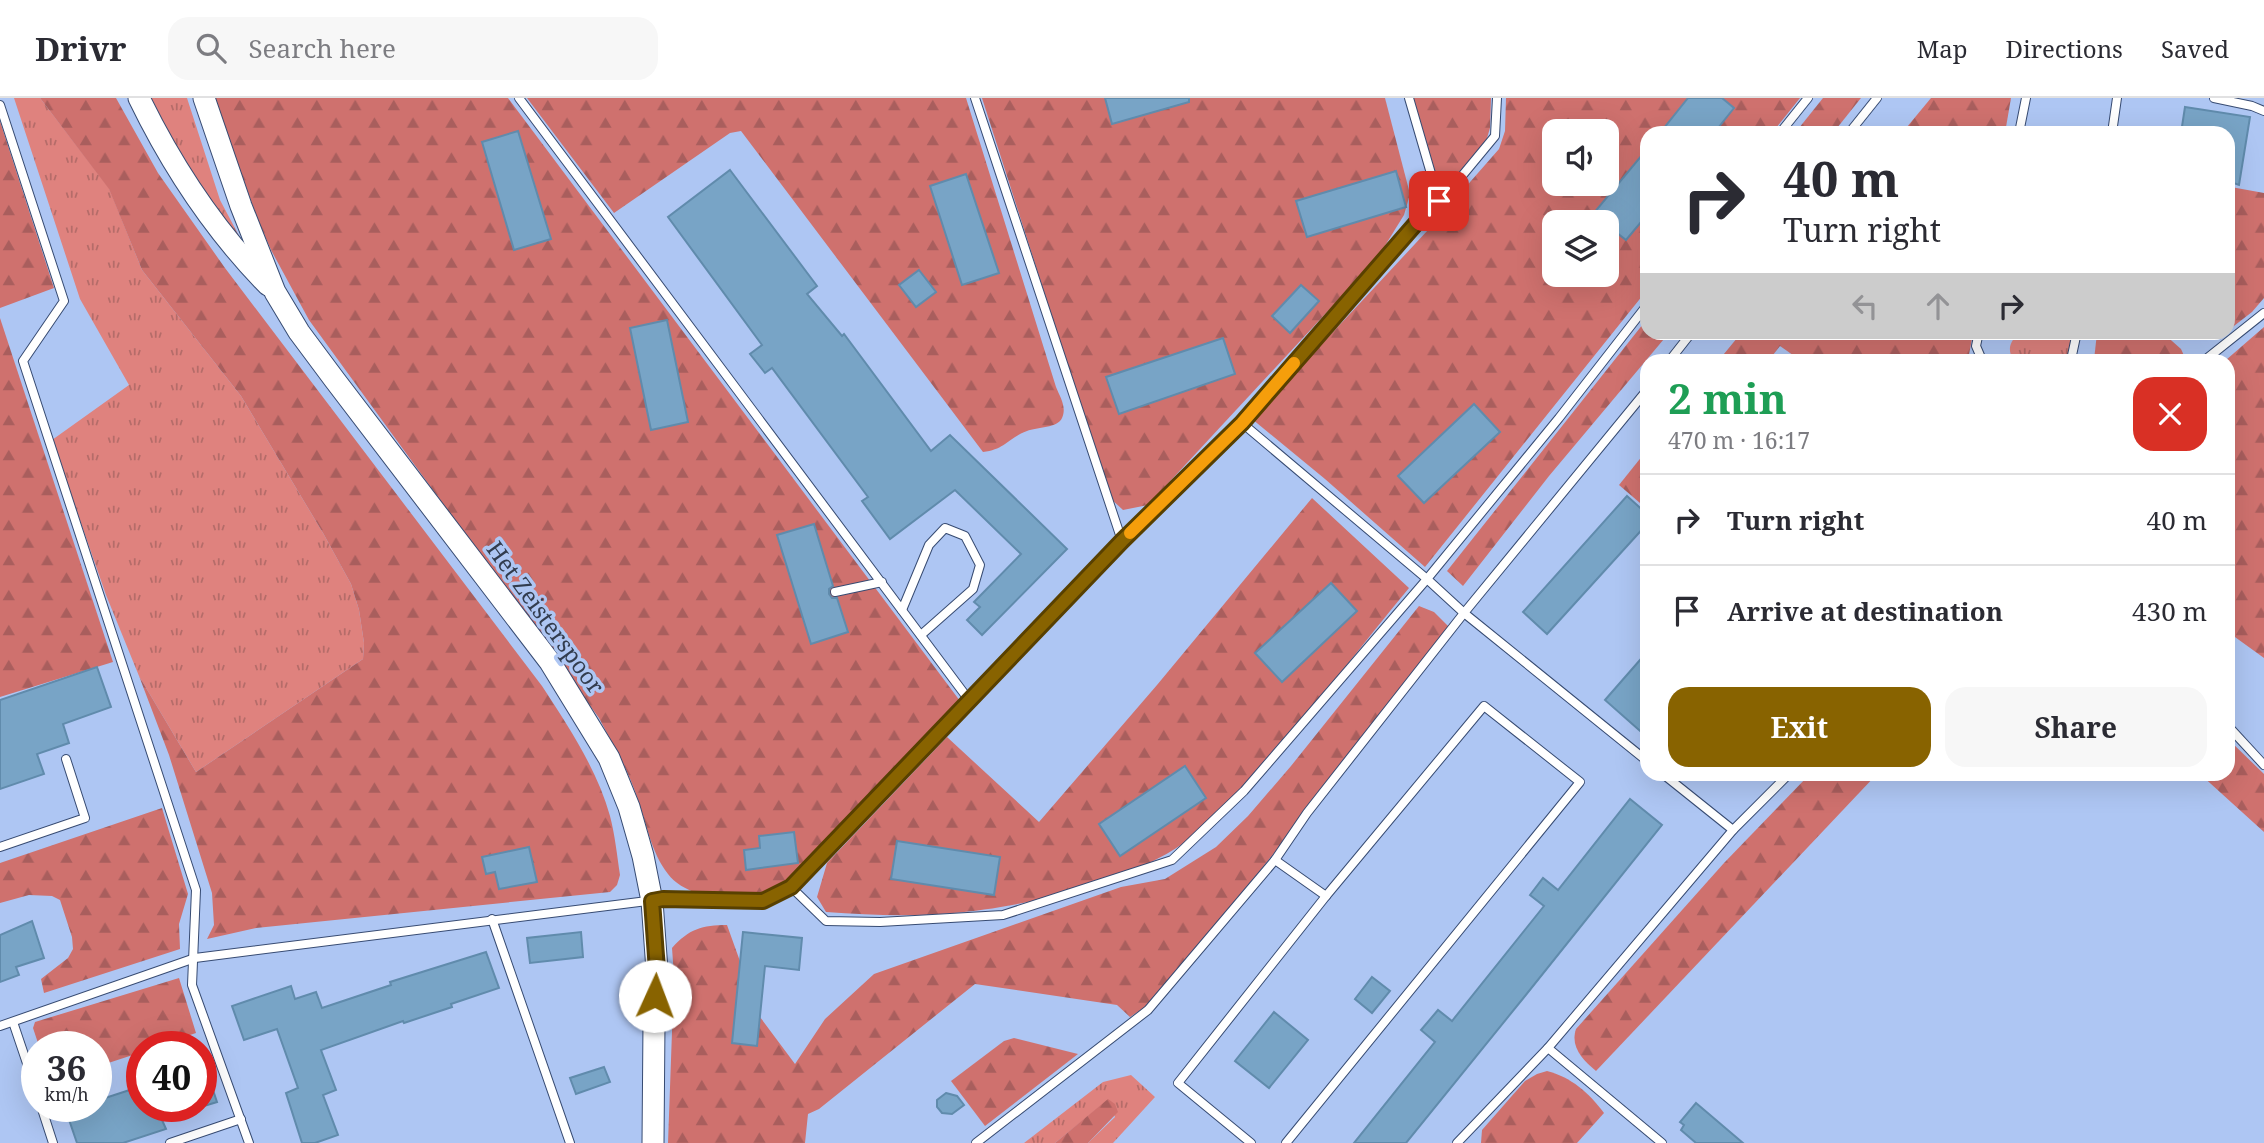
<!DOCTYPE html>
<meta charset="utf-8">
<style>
:root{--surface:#fff;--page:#f7f7f7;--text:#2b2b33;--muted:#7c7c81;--line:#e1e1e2;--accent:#886300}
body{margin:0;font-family:"Noto Serif",serif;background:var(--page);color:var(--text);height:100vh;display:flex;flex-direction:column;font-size:26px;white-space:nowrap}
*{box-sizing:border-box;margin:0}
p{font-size:23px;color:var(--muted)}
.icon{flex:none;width:38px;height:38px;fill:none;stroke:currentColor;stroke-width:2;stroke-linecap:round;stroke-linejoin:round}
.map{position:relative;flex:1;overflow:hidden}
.panel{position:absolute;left:1640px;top:256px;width:595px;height:427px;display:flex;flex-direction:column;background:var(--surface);border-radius:21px;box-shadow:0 7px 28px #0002}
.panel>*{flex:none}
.top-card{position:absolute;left:1640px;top:28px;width:595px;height:214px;border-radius:21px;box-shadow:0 7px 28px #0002;background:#fff;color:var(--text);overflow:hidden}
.controls{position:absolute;left:1542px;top:21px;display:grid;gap:14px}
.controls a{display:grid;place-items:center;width:77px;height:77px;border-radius:14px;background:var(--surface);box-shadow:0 7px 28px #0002;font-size:35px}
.speed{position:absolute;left:21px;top:933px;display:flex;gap:14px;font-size:35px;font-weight:700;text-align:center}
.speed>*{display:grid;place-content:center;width:91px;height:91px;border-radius:50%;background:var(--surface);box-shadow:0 7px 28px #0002;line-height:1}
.speed small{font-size:18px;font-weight:400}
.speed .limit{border:10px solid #d22;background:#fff;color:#111}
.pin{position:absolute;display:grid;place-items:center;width:60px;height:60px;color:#fff;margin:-30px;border-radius:14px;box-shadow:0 4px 10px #0006}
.me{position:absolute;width:77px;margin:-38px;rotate:2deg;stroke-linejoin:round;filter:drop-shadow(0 0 5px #0008)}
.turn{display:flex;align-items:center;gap:24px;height:147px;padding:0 28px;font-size:32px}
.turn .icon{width:91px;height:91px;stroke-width:2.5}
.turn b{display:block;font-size:49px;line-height:60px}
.lanes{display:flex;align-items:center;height:66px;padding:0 28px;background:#0003;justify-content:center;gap:35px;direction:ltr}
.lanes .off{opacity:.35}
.round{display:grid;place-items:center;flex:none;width:74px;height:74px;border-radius:21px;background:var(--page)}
.head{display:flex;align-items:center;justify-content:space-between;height:119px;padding:0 28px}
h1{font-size:42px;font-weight:700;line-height:52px;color:#1e9e55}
.primary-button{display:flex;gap:14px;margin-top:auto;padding:14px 28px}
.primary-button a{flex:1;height:80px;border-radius:21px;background:var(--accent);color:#fff;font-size:28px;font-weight:700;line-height:80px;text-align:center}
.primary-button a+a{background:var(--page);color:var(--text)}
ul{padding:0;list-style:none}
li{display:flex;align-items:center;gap:21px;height:91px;padding:0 28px;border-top:2px solid var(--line)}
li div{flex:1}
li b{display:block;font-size:26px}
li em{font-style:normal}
header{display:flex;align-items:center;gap:42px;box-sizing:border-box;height:98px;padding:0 35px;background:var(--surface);border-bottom:2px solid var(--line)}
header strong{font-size:33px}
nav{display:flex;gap:38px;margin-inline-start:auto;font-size:24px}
.search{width:490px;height:63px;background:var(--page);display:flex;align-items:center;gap:18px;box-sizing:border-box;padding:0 24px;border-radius:21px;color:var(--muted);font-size:26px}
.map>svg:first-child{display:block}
.grass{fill:url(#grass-tufts)}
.forest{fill:url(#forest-firs);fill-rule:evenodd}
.building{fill:#78a4c6;stroke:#608bac;stroke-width:2}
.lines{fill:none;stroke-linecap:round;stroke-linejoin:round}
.lane-casing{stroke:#374b72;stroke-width:10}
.secondary-casing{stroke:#374b72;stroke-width:23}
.lane{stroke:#fff;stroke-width:8}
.secondary{stroke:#fff;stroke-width:21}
.route-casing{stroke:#584000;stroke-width:18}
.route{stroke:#886300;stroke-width:12}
.slow{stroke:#f59e0b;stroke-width:12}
.labels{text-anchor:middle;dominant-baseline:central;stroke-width:7;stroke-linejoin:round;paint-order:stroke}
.street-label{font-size:23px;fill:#323c4e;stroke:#aec6f3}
</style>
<header>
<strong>Drivr</strong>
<div class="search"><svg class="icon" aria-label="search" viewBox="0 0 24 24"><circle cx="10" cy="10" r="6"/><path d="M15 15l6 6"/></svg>Search here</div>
<nav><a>Map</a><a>Directions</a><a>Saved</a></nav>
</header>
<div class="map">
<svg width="2264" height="1045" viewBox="0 0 2264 1045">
<defs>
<pattern id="grass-tufts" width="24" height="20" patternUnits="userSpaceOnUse" patternTransform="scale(1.75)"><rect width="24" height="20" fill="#df827e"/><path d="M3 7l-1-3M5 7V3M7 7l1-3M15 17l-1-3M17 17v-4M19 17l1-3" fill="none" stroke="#b56c69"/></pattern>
<pattern id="forest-firs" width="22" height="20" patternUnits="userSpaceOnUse" patternTransform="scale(1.75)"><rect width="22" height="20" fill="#cf716e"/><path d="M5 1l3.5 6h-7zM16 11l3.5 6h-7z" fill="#a95e5d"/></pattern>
</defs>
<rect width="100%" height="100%" fill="#aec6f3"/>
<g class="grass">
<polygon points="14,0 40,0 109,90 142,172 241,298 323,435 351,486 359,512 364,545 363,561 196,674 139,578 106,497 52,342 129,287 80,201"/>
<polygon points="148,0 187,0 220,102 246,151 197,82"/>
<path d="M2019 235H2070L2072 239 2070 262H2013C2007 250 2010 244 2019 235Z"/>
<polygon points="1131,977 1155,999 1113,1045 1088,1045 1115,1019 1108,1002 1055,1045 1024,1045 1103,984"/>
</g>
<g class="forest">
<path d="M40 0H116L158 75 225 170 542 588C568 628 597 671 610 718 615 737 617 757 620 777L617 787 610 794 256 830 207 841 214 827 212 795 169 657 139 578 196 674 363 561 364 545 359 512 351 486 323 435 241 298 142 172 109 91Z"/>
<path d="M214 0H508L960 603 790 782C777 790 762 800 746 802 723 804 682 796 668 776 651 754 647 727 638 702 629 673 613 647 599 620L309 222 271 152 258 122Z"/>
<path d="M527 0H966L1056 289C1060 299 1067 309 1062 320 1058 330 1037 329 1027 333 1008 340 1006 351 983 354L741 33 730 35 614 115Z"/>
<polygon points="982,0 1385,0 1410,96 1404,117 1378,159 1148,407 1123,412 1110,400"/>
<polygon points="1405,0 1491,0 1490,30 1485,47 1454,80 1427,78"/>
<path d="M1506 0H1800L1772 35H1647V192L1425 469 1325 381 1252 321 1428 132 1499 51 1505 33ZM1554 33H1606V86H1554ZM1554 124H1606V177H1554Z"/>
<polygon points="1823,0 1861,0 1833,35 1795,35"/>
<polygon points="1931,0 2011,0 2005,35 1902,35"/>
<polygon points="0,23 54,190 0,210"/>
<polygon points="2231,89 2264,95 2264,200 2252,214 2230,231 2228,231 2228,105"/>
<polygon points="0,220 113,564 0,599"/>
<polygon points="1647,221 1647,234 1669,235 1549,378 1463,488 1447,473"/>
<polygon points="2264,229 2264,560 2228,534 2228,262 2226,262"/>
<polygon points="1742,234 1973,234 1973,235 1968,262 1800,262 1780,248 1769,262 1719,262"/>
<polygon points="2097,235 2163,235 2181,251 2186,262 2094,262"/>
<polygon points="1647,352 1647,411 1619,387"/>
<path d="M1312 400 1409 490C1356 554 1306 621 1249 682 1232 701 1214 722 1193 738 1136 784 1025 809 953 815 911 819 868 817 826 814L817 799 827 765 947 639 1039 724 1157 587Z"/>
<path d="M1419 508 1434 514 1451 531 1169 888 1145 909 1130 919 1117 907 975 886 819 1011 808 1016 805 1045H668L674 878 672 850C689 831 702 827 727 827L760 919 795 966 825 921 874 876 1121 789 1165 781 1216 749 1248 718 1291 668Z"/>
<polygon points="2228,641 2264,676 2264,734 2200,676 2228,676"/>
<path d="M1810 676H1877L1596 973C1583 962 1570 949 1576 931L1724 765Z"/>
<polygon points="162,710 188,796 179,826 180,851 44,895 41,881 68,860 73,851 72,839 60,802 52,798 29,797 0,805 0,765"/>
<polygon points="179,880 196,935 157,948 142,948 142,954 96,969 96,948 39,948 33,930 35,924"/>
<polygon points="1014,940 1078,956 985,1028 951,983 1004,943"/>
<path d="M1547 973C1571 979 1589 995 1604 1015L1577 1045H1481L1482 1032 1525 983 1537 976Z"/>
<polygon points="1108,1001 1115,1006 1118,1014 1088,1045 1055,1045"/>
</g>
<g class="building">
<polygon points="1105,0 1189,0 1189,4 1112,26"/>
<polygon points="1688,0 1722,0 1734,10 1714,35 1660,35"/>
<polygon points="2185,9 2250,19 2239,87 2228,83 2228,35 2181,35"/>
<polygon points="518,33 551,141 514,152 482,44"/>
<polygon points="1647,51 1647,117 1626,142 1593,116"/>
<polygon points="730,72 817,188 807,196 842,238 844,236 931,353 950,337 1067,451 982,537 967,522 980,509 974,504 1021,456 955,392 890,441 862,403 868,399 772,270 765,275 750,256 762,247 668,119"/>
<polygon points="1396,73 1406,109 1307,139 1296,103"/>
<polygon points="966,76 999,175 962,187 930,88"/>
<polygon points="919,172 936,194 916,209 899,187"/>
<polygon points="1301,187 1319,203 1290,235 1272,218"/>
<polygon points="667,222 688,324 651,332 630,230"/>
<polygon points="1223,240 1235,276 1119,316 1106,279"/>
<polygon points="1474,306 1500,334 1424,405 1398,378"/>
<polygon points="1627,398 1647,416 1647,426 1547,536 1523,514"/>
<polygon points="814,426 833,488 829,491 829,496 832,500 837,500 848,534 811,546 777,437"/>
<polygon points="1331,485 1357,513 1282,584 1255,555"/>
<polygon points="1647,554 1647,639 1605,602"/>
<polygon points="97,569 111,609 63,626 69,645 37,656 44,676 0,691 0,602"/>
<polygon points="1185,668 1206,700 1120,758 1099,726"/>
<polygon points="1630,701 1662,727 1525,898 1406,1045 1354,1045 1435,944 1421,932 1438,912 1452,923 1544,808 1530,797 1543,780 1558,792"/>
<polygon points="794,734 798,765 746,772 744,752 760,750 759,738"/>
<polygon points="897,743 1000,759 994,797 891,781"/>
<polygon points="529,749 537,784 499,791 495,774 486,776 482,759"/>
<polygon points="32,823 44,860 16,869 19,877 0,884 0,837"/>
<polygon points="581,834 583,859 530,865 527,840"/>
<polygon points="743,834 802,840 799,872 765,868 757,948 732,945"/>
<polygon points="486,854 499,890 451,906 452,909 404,925 403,923 321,952 336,992 323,997 338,1037 315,1045 302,1045 286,995 298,990 277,931 244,942 232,908 291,888 295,901 316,894 322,910 391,887 390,884"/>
<polygon points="1372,879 1390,893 1372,915 1355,901"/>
<polygon points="1274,914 1308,942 1269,990 1235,963"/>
<polygon points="204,965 217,1004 201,1009 201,966"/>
<polygon points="604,969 610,984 576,996 570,980"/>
<polygon points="142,988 142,1008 196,1008 196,1010 162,1022 166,1031 123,1045 77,1045 66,1013 82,1008 96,1008 96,1003"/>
<polygon points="946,995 957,998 964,1007 952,1016 942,1015 937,1009 937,1002"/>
<polygon points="1696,1005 1743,1045 1696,1045 1681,1032 1684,1027 1680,1024"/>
</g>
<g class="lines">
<defs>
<g id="lane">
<polyline points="519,0 969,602"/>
<polyline points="975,0 1122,443"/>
<polyline points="1409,0 1439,103"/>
<polyline points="2214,0 2252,8 2264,13"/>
<polyline points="0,7 64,203 23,263 196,792 192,887 249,1045"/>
<polyline points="1780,35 1808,0"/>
<polyline points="1849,35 1877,0"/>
<polyline points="2019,35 2026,0"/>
<polyline points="2112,35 2117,0"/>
<polyline points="1979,234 1976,248 1982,262"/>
<polyline points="1670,262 1692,234"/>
<polyline points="2071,262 2077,234"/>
<polyline points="2205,262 2264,215"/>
<polyline points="1242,325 1427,481 1464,515 1647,663"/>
<polyline points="835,494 882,484"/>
<polyline points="902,512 929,447 945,430 965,438 980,467 973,491 921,537"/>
<polyline points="2228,628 2264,667"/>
<polyline points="1663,676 1733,732"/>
<polyline points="0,749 85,720 66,661"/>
<polyline points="1275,762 1326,798"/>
<polyline points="791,789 826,823 880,824 1003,817 1172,762 1244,693 1427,481 1559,320 1647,207"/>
<polyline points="492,821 570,1045"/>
<polyline points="13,924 37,995"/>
<polyline points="0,928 195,860 663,801 763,803 791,789 1122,443 1242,325 1425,115 1447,96 1495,38 1497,0"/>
<polyline points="1548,950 1662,1045"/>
<polyline points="41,1008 53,1045"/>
<polyline points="170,1045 241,1021"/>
<polyline points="976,1045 1148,912 1275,762 1307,715 1464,515 1647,292"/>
<polyline points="1251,1045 1178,985 1326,798 1484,608 1580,684 1286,1045"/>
<polyline points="1457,1045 1548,950 1733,732 1789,676"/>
</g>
<g id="secondary">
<path d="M139 0C172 68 215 133 268 187"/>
<polyline points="204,0 241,108 275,194 299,234 334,281 550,564 609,660 629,709 643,758 652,803 657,872 654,925 653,1045"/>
</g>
</defs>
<use href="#lane" class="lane-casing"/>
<use href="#secondary" class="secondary-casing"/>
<use href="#lane" class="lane"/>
<use href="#secondary" class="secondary"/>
</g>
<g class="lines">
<defs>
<polyline id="route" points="655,898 657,872 652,803 663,801 763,803 791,789 1122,443 1242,325 1425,115 1439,103"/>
</defs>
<use href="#route" class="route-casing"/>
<use href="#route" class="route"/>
<polyline class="slow" points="1130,435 1242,325 1294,265"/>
</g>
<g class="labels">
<g class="street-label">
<text transform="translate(546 519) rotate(54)">Het Zeisterspoor</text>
</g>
</g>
</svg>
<div class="controls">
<a><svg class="icon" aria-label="sound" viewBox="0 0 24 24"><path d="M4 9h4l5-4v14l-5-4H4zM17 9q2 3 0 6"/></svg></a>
<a><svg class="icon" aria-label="layers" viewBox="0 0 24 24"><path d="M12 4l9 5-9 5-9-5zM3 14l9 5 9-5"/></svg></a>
</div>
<div class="speed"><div>36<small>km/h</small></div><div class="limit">40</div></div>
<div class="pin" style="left:1439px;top:103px;background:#d93025"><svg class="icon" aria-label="arrive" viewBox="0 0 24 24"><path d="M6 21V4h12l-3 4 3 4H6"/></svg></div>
<svg class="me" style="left:655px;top:898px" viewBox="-20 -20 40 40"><circle r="19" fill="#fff"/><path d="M0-13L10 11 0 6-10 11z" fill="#886300"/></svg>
<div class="top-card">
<div class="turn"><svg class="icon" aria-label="right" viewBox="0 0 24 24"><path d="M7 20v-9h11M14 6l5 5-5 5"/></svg><div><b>40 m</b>Turn right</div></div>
<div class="lanes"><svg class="icon off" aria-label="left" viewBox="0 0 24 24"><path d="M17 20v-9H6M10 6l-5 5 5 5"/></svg><svg class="icon off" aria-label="ahead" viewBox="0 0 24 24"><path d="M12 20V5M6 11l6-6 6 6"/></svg><svg class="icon" aria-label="right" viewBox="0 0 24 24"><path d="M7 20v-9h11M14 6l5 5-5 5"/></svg></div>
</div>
<section class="panel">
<div class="head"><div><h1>2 min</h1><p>470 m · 16:17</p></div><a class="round" style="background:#d93025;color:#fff"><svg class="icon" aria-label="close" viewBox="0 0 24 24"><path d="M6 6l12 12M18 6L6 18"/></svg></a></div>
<ul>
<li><svg class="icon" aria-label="right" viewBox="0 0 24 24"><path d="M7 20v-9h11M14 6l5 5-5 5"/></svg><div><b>Turn right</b></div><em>40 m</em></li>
<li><svg class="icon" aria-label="arrive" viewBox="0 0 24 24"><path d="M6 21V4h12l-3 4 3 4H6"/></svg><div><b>Arrive at destination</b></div><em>430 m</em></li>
</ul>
<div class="primary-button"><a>Exit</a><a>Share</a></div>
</section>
</div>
